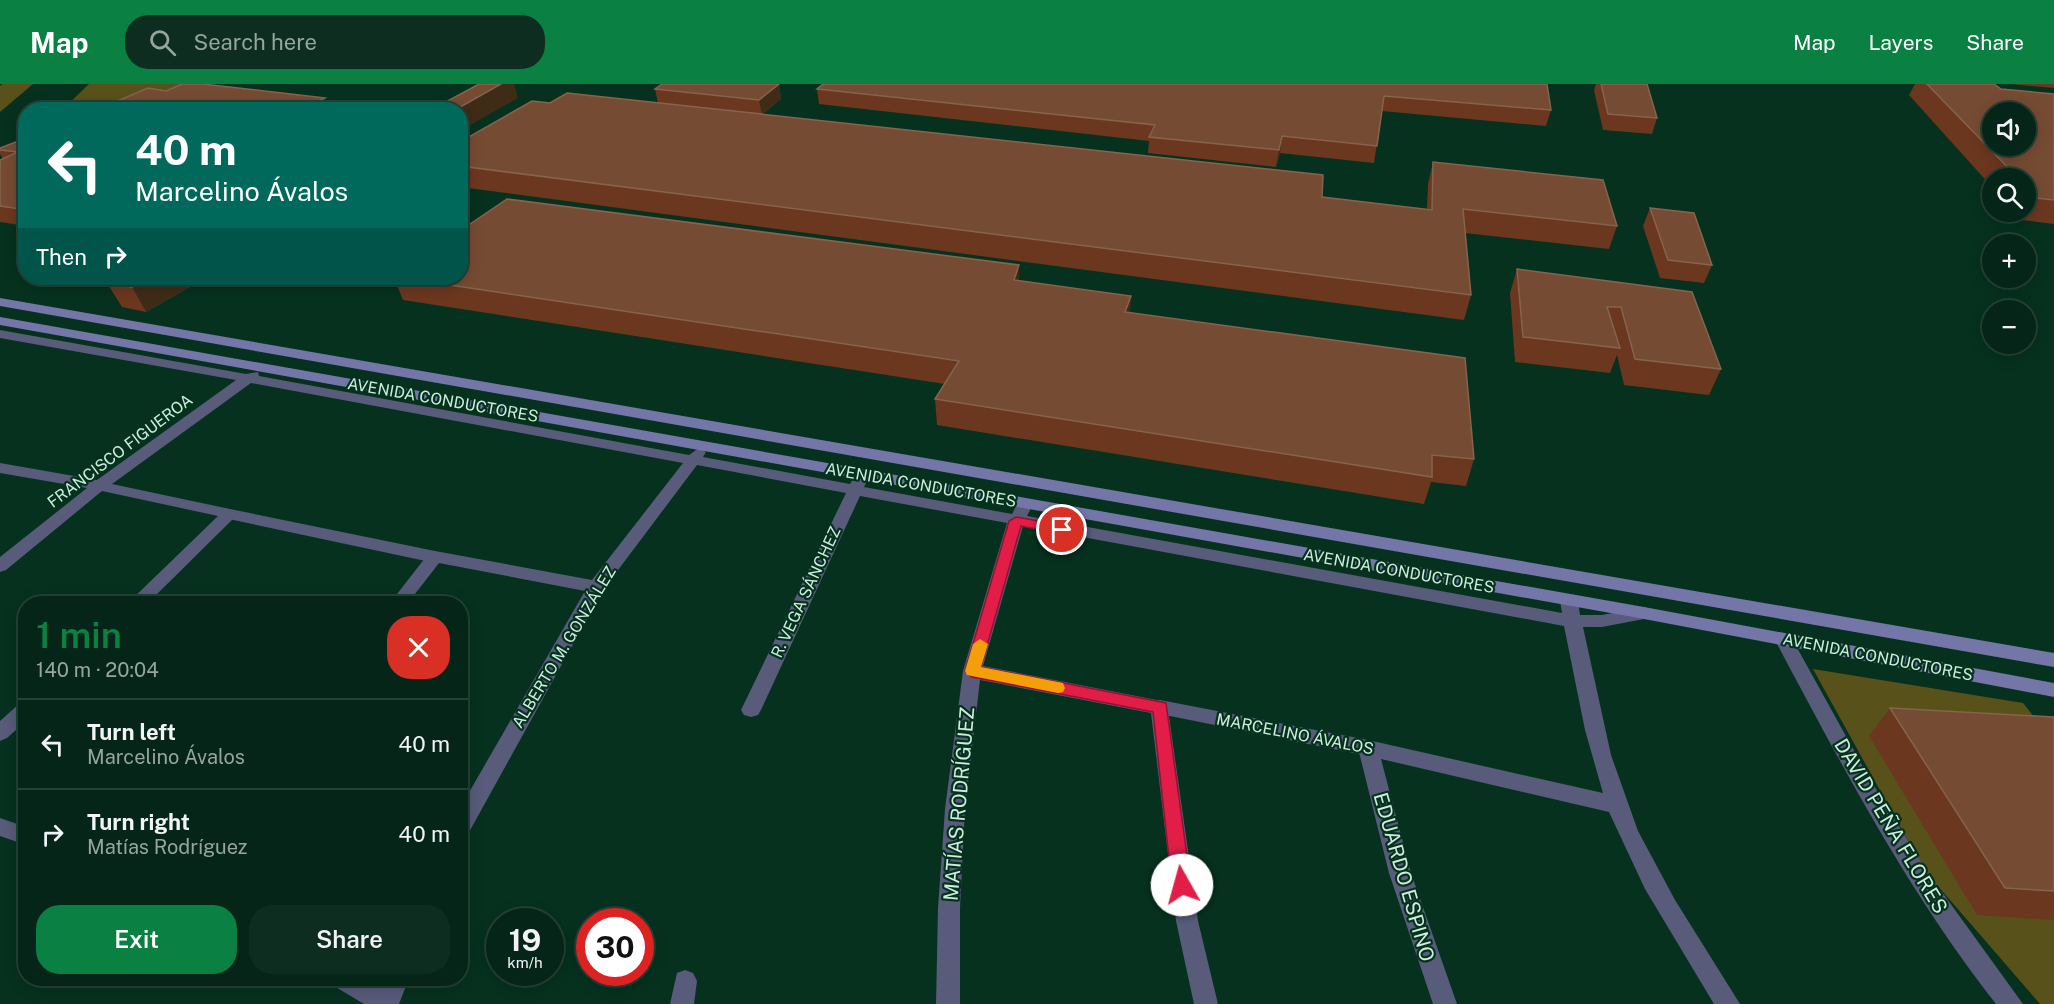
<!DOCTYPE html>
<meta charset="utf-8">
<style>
:root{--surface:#042517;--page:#0d2d20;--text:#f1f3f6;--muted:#97a5a1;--line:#254236;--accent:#0b8043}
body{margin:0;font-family:"Public Sans",sans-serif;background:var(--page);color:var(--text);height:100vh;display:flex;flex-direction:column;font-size:22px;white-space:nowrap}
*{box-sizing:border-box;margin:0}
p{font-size:20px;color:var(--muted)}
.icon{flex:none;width:33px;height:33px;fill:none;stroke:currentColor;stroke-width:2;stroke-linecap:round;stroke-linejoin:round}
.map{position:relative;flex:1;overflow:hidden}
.drawer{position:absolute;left:18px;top:512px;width:450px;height:390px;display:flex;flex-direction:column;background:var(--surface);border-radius:24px;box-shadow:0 3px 15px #0003,0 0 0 2px var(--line)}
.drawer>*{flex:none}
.top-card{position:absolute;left:18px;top:18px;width:450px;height:183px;border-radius:24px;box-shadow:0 3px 15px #0003,0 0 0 2px var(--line);background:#00695c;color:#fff;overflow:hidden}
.tools{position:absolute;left:1982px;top:18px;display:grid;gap:12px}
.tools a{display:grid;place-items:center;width:54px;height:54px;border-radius:50%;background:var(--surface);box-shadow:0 3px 15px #0003,0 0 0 2px var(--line);font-size:30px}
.speed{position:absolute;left:486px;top:824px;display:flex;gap:12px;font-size:30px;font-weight:700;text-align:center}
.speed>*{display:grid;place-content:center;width:78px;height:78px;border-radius:50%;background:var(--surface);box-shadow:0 3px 15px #0003,0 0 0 2px var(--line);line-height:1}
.speed small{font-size:15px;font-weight:400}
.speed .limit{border:9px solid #d22;background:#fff;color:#111}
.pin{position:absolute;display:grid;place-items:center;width:51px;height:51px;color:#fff;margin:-26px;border:3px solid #fff;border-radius:50%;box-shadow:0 2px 6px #0007}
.me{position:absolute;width:66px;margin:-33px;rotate:353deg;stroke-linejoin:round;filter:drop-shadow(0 0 4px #0008)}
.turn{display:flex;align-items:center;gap:21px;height:126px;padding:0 18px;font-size:27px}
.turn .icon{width:78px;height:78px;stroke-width:2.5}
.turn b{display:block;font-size:42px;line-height:51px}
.then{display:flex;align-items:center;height:57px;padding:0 18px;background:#0003;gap:12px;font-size:22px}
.round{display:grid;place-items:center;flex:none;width:63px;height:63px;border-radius:24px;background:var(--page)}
.headline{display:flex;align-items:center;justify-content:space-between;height:102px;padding:0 18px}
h1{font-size:36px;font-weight:600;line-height:45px;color:var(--accent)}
.cta{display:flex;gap:12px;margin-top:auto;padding:12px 18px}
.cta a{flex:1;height:69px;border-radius:24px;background:var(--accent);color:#fff;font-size:24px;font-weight:600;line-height:69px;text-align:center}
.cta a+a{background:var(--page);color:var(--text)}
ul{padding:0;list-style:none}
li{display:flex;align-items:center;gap:18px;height:90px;padding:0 18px;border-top:2px solid var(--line)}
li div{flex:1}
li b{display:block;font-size:22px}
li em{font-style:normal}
header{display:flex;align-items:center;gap:36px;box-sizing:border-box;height:84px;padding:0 30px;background:var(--accent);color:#fff}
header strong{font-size:28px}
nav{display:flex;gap:33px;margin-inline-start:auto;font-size:21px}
.search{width:420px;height:54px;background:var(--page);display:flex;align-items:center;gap:15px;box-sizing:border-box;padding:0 21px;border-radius:24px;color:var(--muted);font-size:22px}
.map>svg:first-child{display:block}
.green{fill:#59511a}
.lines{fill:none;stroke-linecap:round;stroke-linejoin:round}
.pedestrian{fill:#585b79;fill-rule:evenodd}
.minor{fill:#585b79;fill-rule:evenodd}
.secondary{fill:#7376a7;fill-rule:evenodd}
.wall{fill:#6c371f}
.shaded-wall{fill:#3f2c17}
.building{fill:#764b33;stroke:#84644e;stroke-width:1.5;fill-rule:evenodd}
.route{fill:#e11d48;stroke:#92132f;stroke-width:1.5}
.slow{fill:#f59e0b}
.labels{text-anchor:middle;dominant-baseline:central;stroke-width:4.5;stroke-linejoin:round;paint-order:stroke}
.street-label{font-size:16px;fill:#cbefdb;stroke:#06311f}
.near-street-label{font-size:20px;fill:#cbefdb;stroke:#06311f}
</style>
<header>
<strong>Map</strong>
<div class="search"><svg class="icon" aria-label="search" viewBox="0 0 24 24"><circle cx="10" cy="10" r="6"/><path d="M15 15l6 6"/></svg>Search here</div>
<nav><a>Map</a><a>Layers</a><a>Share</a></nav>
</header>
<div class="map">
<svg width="2054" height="920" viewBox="0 0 2054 920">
<rect width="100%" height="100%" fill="#06311f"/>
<g class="green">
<polygon points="2,0 33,0 0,28 0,2"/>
<polygon points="89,0 183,0 150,14 62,26"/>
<polygon points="1813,585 2023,619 2054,658 2054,920 2040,920 1924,786"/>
</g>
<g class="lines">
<g class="pedestrian">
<polygon points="230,425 435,467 443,473 435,479 224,434 222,430 224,426"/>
<polygon points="1160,616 1368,656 1375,658 1378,664 1375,670 1368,672 1160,630 1153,628 1150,623 1153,618"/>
<polygon points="0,734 26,743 26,761 0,752"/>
</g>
<g class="minor">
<polygon points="0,246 246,290 258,288 259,292 689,371 699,364 706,368 703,373 850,400 857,388 862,386 870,391 864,403 1012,430 1019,416 1025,415 1033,420 1027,432 1562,529 1560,517 1569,511 1578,517 1580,531 1602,531 1644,523 1650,525 1653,529 1650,533 1644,535 1602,543 1583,543 1611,671 1638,747 1675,816 1740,920 1714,920 1645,805 1609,728 1381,675 1411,789 1457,920 1433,920 1389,789 1358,664 1361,658 1368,656 1603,709 1585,646 1564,542 1023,442 983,582 1167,618 1198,837 1218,920 1194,920 1176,837 1151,629 980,596 965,725 960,824 960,920 936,920 938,824 945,725 963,587 1007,439 860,412 761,626 758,631 751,633 744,631 741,626 846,409 697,381 603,506 468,750 460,753 460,724 585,507 439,479 408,519 390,519 429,469 435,467 592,496 683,379 251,299 112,400 230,425 238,430 148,519 128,519 218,432 102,407 6,486 0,488 0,473 87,404 0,389 0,379 97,396 236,296 0,254"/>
<path d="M1784 549 1790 551 1868 692 1924 783 2023 920H1996C1908 808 1842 682 1775 556L1778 551Z"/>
<polygon points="26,618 26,637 7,654 0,657 0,637 19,620"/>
<polygon points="685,886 693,889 697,897 694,920 670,920 677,889"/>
<polygon points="330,894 364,894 381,904 385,894 409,894 399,920 364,920 334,902"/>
</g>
<g class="secondary">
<polygon points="0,214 2054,569 2054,583 0,222"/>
<polygon points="0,233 1644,523 2054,599 2054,613 1644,535 0,241"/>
</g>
</g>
<g class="wall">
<polygon points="779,0 781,15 763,30 1322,113 1427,125 1428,100 1433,78 1617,142 1609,165 1465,149 1471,211 1464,236 460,103 460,58 550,19 658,19 655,5"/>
<polygon points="1547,0 1551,26 1546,42 1382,27 1374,79 1280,69 1276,83 1148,69 1149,57 819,20 817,5"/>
<polygon points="1596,0 1647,0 1657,34 1652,50 1603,46 1594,6"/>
<polygon points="1915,0 1994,0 2001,5 2054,10 2054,140 2022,136 2014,128 2025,128 2025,94 1992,94 1992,103 1909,11"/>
<polygon points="2010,0 2054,0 2054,4"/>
<polygon points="26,54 26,142 0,138 0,76 3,75 0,70 0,64"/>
<polygon points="1650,124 1712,181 1704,199 1660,194 1643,142"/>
<polygon points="1517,185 1692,208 1721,285 1709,311 1624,301 1617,271 1610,289 1515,278 1510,209"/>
<polygon points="206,194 146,228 122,223 107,199"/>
<polygon points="394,194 1019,197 1130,229 1474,375 1466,402 1431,398 1424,420 937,341 935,315 945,300 403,216"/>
<polygon points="1890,624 2054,633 2054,836 1977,831 1869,652"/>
</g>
<g class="shaded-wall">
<polygon points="501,0 514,0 518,14 460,47 460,26 455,26"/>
<polygon points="779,0 781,15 762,31 759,16"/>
<polygon points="325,14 330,26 301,26"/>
<polygon points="1282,52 1280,69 1276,83 1279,66"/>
<polygon points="1019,181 1019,205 1014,196"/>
<polygon points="150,194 206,194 146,228 132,203"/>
<polygon points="1131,212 1130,237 1125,228"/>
</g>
<g class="building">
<polygon points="182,0 203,0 325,14 301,26 96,26 148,4 166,7"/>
<polygon points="479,0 501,0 455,26 431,26"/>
<polygon points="662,0 779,0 759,16 655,5"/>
<polygon points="823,0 1547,0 1551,26 1384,12 1377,62 1282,52 1279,66 1149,53 1155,41 817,5"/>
<polygon points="1601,0 1647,0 1657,34 1608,30"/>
<path d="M1927 0H1994L2001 5 2054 10V116L2036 114 2025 102V94H2018ZM1992 28H2025V62H1992Z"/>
<polygon points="567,9 1323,91 1322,113 1432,126 1433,78 1603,96 1617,142 1463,125 1471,211 460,82 460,58 532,17 550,19"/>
<polygon points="26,54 26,126 0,122 0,76 18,68 0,66 0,64"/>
<polygon points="507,115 1019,181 1014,196 1131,212 1125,228 1465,274 1474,375 1432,371 1432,393 935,315 959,277 403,194 460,194 460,147"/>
<polygon points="1650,124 1694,129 1712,181 1668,176"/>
<polygon points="1517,185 1692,208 1721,285 1635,275 1621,223 1607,223 1620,264 1523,253"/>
<polygon points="117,194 150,194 132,203 107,199"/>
<polygon points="1890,624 2054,633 2054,807 2005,804"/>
</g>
<polygon class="route" points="1016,433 1062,441 1069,446 1062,450 1021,442 981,583 1166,619 1191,801 1188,807 1182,809 1175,807 1172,801 1153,628 972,593 965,587 1009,437"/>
<polygon class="slow" points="980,555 988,560 981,583 1058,598 1063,599 1065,604 1063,608 1058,609 967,591 965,587 973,560"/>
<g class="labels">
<g class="street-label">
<text transform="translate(443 316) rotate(10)">AVENIDA CONDUCTORES</text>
<text transform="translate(120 367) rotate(-37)">FRANCISCO FIGUEROA</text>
<text transform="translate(921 401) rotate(10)">AVENIDA CONDUCTORES</text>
<text transform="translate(1399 487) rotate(10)">AVENIDA CONDUCTORES</text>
<text transform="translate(806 508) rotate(-65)">R. VEGA SÁNCHEZ</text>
<text transform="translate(564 563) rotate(-59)">ALBERTO M. GONZÁLEZ</text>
<text transform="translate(1878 573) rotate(11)">AVENIDA CONDUCTORES</text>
<text transform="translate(1295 650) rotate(11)">MARCELINO ÁVALOS</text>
</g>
<g class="near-street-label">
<text transform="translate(959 720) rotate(-85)">MATÍAS RODRÍGUEZ</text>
<text transform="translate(1891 742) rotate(59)">DAVID PEÑA FLORES</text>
<text transform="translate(1404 793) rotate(74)">EDUARDO ESPINO</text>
</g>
</g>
</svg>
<div class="tools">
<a><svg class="icon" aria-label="sound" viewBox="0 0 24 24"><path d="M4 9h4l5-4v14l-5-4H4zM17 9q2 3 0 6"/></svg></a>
<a><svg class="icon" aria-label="search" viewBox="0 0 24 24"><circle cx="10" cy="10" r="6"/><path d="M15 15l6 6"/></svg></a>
<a>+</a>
<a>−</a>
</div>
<div class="speed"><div>19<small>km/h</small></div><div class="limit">30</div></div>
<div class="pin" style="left:1062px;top:446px;background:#d93025"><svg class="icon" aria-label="arrive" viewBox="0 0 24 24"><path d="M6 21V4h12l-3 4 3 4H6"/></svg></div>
<svg class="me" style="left:1182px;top:801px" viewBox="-20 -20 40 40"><circle r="19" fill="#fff"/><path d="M0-13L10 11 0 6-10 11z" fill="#e11d48"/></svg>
<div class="top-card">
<div class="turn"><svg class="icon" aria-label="left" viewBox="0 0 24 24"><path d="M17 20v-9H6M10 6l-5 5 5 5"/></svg><div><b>40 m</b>Marcelino Ávalos</div></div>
<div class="then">Then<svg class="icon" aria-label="right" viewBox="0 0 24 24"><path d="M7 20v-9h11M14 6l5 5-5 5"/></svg></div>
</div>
<section class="drawer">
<div class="headline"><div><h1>1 min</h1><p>140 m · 20:04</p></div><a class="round" style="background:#d93025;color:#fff"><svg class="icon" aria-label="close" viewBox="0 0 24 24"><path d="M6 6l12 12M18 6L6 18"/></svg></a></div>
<ul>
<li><svg class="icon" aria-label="left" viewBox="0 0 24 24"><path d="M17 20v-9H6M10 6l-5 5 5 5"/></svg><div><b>Turn left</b><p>Marcelino Ávalos</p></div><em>40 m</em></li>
<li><svg class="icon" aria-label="right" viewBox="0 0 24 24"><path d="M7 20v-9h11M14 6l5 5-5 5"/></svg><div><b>Turn right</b><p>Matías Rodríguez</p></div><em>40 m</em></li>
</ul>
<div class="cta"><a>Exit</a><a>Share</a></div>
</section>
</div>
